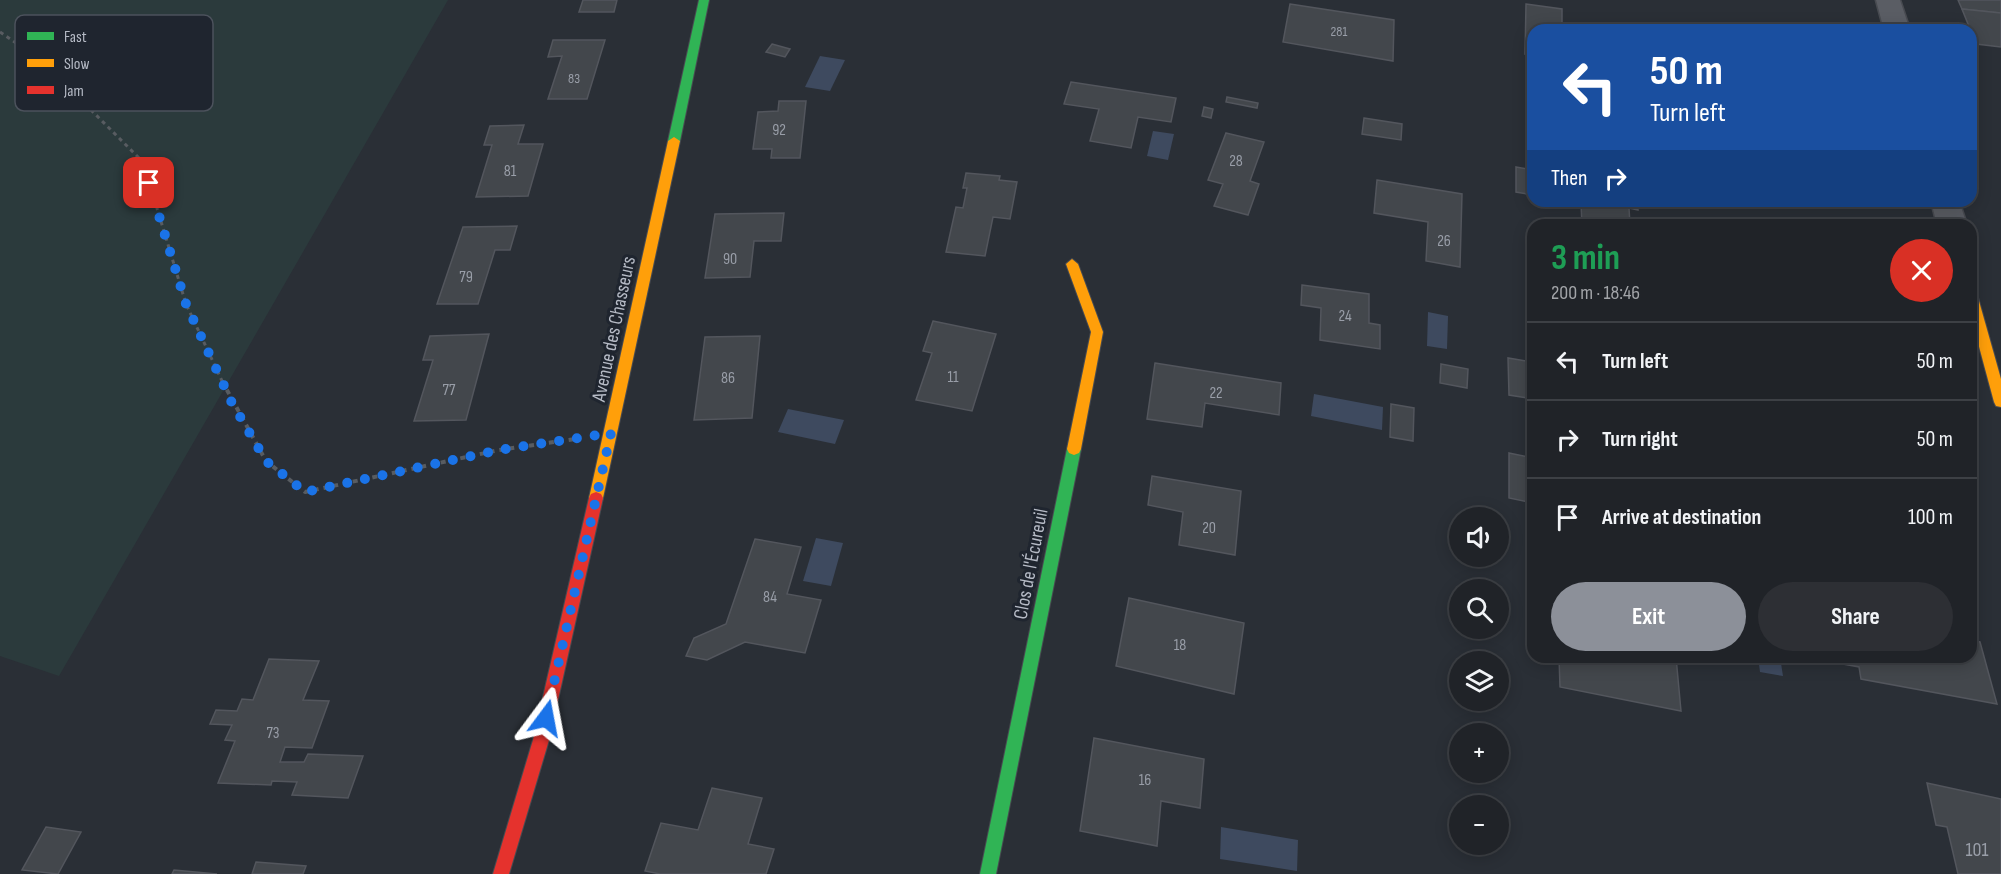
<!DOCTYPE html>
<meta charset="utf-8">
<style>
:root{--surface:#202328;--page:#2d2f34;--text:#f1f3f6;--muted:#a2a4a8;--line:#3d4045;--accent:#8c9099}
body{margin:0;font-family:"Sofia Sans Condensed",sans-serif;background:var(--page);color:var(--text);height:100vh;display:flex;flex-direction:column;font-size:22px;white-space:nowrap}
*{box-sizing:border-box;margin:0}
p{font-size:20px;color:var(--muted)}
.icon{flex:none;width:33px;height:33px;fill:none;stroke:currentColor;stroke-width:2;stroke-linecap:round;stroke-linejoin:round}
.map{position:relative;flex:1;overflow:hidden}
.side{position:absolute;left:1527px;top:219px;width:450px;height:444px;display:flex;flex-direction:column;background:var(--surface);border-radius:18px;box-shadow:0 3px 15px #0003,0 0 0 2px var(--line)}
.side>*{flex:none}
.guide{position:absolute;left:1527px;top:24px;width:450px;height:183px;border-radius:18px;box-shadow:0 3px 15px #0003,0 0 0 2px var(--line);background:#1a4fa0;color:#fff;overflow:hidden}
.controls{position:absolute;left:1449px;top:507px;display:grid;gap:12px}
.controls a{display:grid;place-items:center;width:60px;height:60px;border-radius:50%;background:var(--surface);box-shadow:0 3px 15px #0003,0 0 0 2px var(--line);font-size:30px}
.pin{position:absolute;display:grid;place-items:center;width:51px;height:51px;color:#fff;margin:-26px;border-radius:12px;box-shadow:0 3px 9px #0006}
.me{position:absolute;width:66px;margin:-33px;rotate:13deg;stroke-linejoin:round;filter:drop-shadow(0 0 4px #0008)}
.turn{display:flex;align-items:center;gap:21px;height:126px;padding:0 24px;font-size:27px}
.turn .icon{width:78px;height:78px;stroke-width:2.5}
.turn b{display:block;font-size:42px;line-height:51px}
.then{display:flex;align-items:center;height:57px;padding:0 24px;background:#0003;gap:12px;font-size:22px}
.round{display:grid;place-items:center;flex:none;width:63px;height:63px;border-radius:32px;background:var(--page)}
.headline{display:flex;align-items:center;justify-content:space-between;height:102px;padding:0 24px}
h1{font-size:36px;font-weight:700;line-height:45px;color:#1e9e55}
.action{display:flex;gap:12px;margin-top:auto;padding:12px 24px}
.action a{flex:1;height:69px;border-radius:36px;background:var(--accent);color:#fff;font-size:24px;font-weight:700;line-height:69px;text-align:center}
.action a+a{background:var(--page);color:var(--text)}
ul{padding:0;list-style:none}
li{display:flex;align-items:center;gap:18px;height:78px;padding:0 24px;border-top:2px solid var(--line)}
li div{flex:1}
li b{display:block;font-size:22px}
li em{font-style:normal}
.map>svg:first-child{display:block}
.green{fill:#2b3a3c}
.water{fill:#3e4a5f}
.building{fill:#43474c;stroke:#53565d;stroke-width:1.5}
.lines{fill:none;stroke-linecap:round;stroke-linejoin:round}
.street-casing{stroke:#484b51;stroke-width:3}
.fast-casing{stroke:#484b51;stroke-width:2}
.slow-casing{stroke:#484b51;stroke-width:2}
.jam-casing{stroke:#484b51;stroke-width:2}
.path-far1{stroke:#585c61;stroke-width:3;stroke-dasharray:4 4;stroke-linecap:butt}
.path{stroke:#585c61;stroke-width:4;stroke-dasharray:5 5;stroke-linecap:butt}
.street{fill:#5a5d64;fill-rule:evenodd}
.fast{fill:#30b455;fill-rule:evenodd}
.slow{fill:#ff9f0a;fill-rule:evenodd}
.jam{fill:#e5322d;fill-rule:evenodd}
.route{stroke:#1a73e8;stroke-width:10;stroke-dasharray:0 18}
.labels{text-anchor:middle;dominant-baseline:central;stroke-width:6;stroke-linejoin:round;paint-order:stroke}
.far-number-label{font-size:14px;fill:#999ea8}
.number-label{font-size:16px;fill:#999ea8}
.street-label{font-size:20px;fill:#b6bbc6;stroke:#1f252f}
.near-number-label{font-size:20px;fill:#999ea8}
.key{fill:#1f252f;stroke:#4c525c;stroke-width:1.5}
.key-label{font-size:16px;fill:#b6bbc6}
</style>
<div class="map">
<svg width="2001" height="874" viewBox="0 0 2001 874">
<rect width="100%" height="100%" fill="#2a2f36"/>
<polygon class="green" points="0,0 448,0 59,676 0,656"/>
<g class="water">
<polygon points="820,56 845,60 830,91 805,87"/>
<polygon points="1153,131 1174,134 1168,160 1147,156"/>
<polygon points="1428,312 1448,316 1447,349 1427,346"/>
<polygon points="1314,394 1383,407 1382,430 1311,416"/>
<polygon points="788,409 844,420 835,444 778,432"/>
<polygon points="816,538 843,543 831,586 803,581"/>
<polygon points="1758,657 1780,657 1783,676 1760,672"/>
<polygon points="1221,827 1298,840 1297,871 1220,859"/>
</g>
<g class="building">
<polygon points="583,0 617,0 614,12 579,12"/>
<polygon points="1958,0 2001,0 2001,13 1962,9"/>
<polygon points="1290,4 1394,20 1393,61 1283,42"/>
<polygon points="1526,4 1562,9 1562,30 1533,30 1533,55 1525,54"/>
<polygon points="1962,9 2001,13 2001,47 1976,44"/>
<polygon points="553,40 605,40 587,99 548,99 562,56 548,57"/>
<polygon points="772,44 790,49 785,57 766,52"/>
<polygon points="1071,82 1176,98 1171,122 1138,117 1131,148 1090,141 1099,109 1064,104"/>
<polygon points="1227,97 1258,103 1257,108 1226,102"/>
<polygon points="779,101 806,101 800,158 771,158 772,149 753,149 758,112 778,111"/>
<polygon points="1204,107 1213,109 1211,118 1202,116"/>
<polygon points="1364,118 1402,124 1401,140 1362,134"/>
<polygon points="524,125 518,144 543,144 528,196 476,197 492,145 484,145 490,126"/>
<polygon points="1226,133 1264,142 1250,181 1259,184 1248,215 1214,206 1223,184 1208,180"/>
<polygon points="1516,167 1533,170 1533,195 1516,192"/>
<polygon points="966,173 1000,176 999,180 1017,182 1010,219 993,217 985,256 946,252 956,207 963,208 967,188 963,188"/>
<polygon points="1377,180 1462,194 1460,267 1426,261 1428,222 1374,213"/>
<polygon points="1564,201 1638,201 1638,210 1629,208 1630,225 1582,225 1581,204"/>
<polygon points="784,213 781,241 754,241 750,277 705,278 715,214"/>
<polygon points="517,226 510,250 495,250 478,304 437,304 463,227"/>
<polygon points="1302,285 1369,294 1369,323 1380,325 1380,349 1320,340 1321,308 1301,305"/>
<polygon points="933,321 996,334 972,411 916,400 932,353 923,351"/>
<polygon points="489,334 466,420 414,421 433,360 423,360 430,336"/>
<polygon points="760,336 752,418 694,420 705,337"/>
<polygon points="1526,355 1533,356 1533,405 1528,404 1527,398 1509,395 1508,358 1526,361"/>
<polygon points="1155,363 1281,383 1279,415 1205,403 1202,427 1147,419"/>
<polygon points="1441,364 1468,369 1467,388 1440,383"/>
<polygon points="1391,404 1414,408 1413,441 1390,437"/>
<polygon points="1509,453 1533,458 1533,503 1509,498"/>
<polygon points="1152,476 1241,491 1235,555 1179,545 1183,512 1148,505"/>
<polygon points="755,539 801,547 787,594 821,600 805,653 745,642 707,660 686,656 694,638 726,624"/>
<polygon points="1129,598 1244,623 1234,694 1116,666"/>
<polygon points="1971,640 1980,642 1997,704 1861,679 1859,667 1838,663 1837,657 1971,657"/>
<polygon points="1559,657 1676,657 1681,711 1560,687"/>
<polygon points="269,659 319,661 303,700 329,701 312,748 285,747 280,762 304,762 308,754 363,756 348,798 292,795 297,782 272,781 271,785 218,783 235,741 225,740 232,725 210,724 216,710 237,711 242,699 253,700"/>
<polygon points="1094,738 1204,759 1200,808 1161,801 1157,846 1080,831"/>
<polygon points="1927,783 2001,799 2001,874 1958,874 1947,827 1936,825"/>
<polygon points="712,788 762,798 748,844 774,849 766,874 660,874 645,871 661,823 698,830"/>
<polygon points="46,827 81,832 58,874 22,870"/>
<polygon points="256,862 306,866 303,874 252,874"/>
<polygon points="174,870 217,874 172,874"/>
</g>
<g class="lines">
<defs>
<g id="street">
<polygon points="1876,0 1900,0 1910,30 1884,30"/>
<polygon points="1931,201 1959,201 1967,225 1937,225"/>
</g>
<g id="fast">
<polygon points="699,0 709,0 680,141 674,145 668,141"/>
<polygon points="1074,443 1079,445 1081,449 996,874 980,874 1067,449 1069,445"/>
</g>
<g id="slow">
<polygon points="674,137 680,141 603,498 601,502 596,504 591,502 589,498 668,141"/>
<polygon points="1072,259 1078,264 1103,332 1081,449 1079,453 1074,455 1069,453 1067,449 1091,332 1066,264"/>
<polygon points="1971,289 1977,294 2001,379 2001,407 1996,406 1994,402 1971,317"/>
</g>
<polygon id="jam" points="596,492 601,494 603,498 549,740 509,874 493,874 533,740 589,498 591,494"/>
</defs>
<use href="#street" class="street-casing"/>
<use href="#fast" class="fast-casing"/>
<use href="#slow" class="slow-casing"/>
<use href="#jam" class="jam-casing"/>
<polyline class="path-far1" points="0,32 42,61 143,162 186,304 223,383"/>
<polyline class="path" points="222,381 266,461 305,492 499,450 575,439"/>
<use href="#street" class="street"/>
<use href="#fast" class="fast"/>
<use href="#slow" class="slow"/>
<use href="#jam" class="jam"/>
</g>
<g class="lines">
<polyline class="route" points="149,183 186,304 232,403 266,461 305,492 499,450 611,433 546,718"/>
</g>
<g class="labels">
<g class="far-number-label">
<text x="1339" y="31">281</text>
<text x="574" y="78">83</text>
</g>
<g class="number-label">
<text x="779" y="130">92</text>
<text x="1236" y="161">28</text>
<text x="510" y="171">81</text>
<text x="1444" y="241">26</text>
<text x="730" y="259">90</text>
<text x="466" y="277">79</text>
<text x="1345" y="316">24</text>
<text x="953" y="377">11</text>
<text x="728" y="378">86</text>
<text x="449" y="390">77</text>
<text x="1216" y="393">22</text>
<text x="1209" y="528">20</text>
<text x="770" y="597">84</text>
<text x="1180" y="645">18</text>
<text x="273" y="733">73</text>
<text x="1145" y="780">16</text>
</g>
<g class="street-label">
<text transform="translate(614 329) rotate(-78)">Avenue des Chasseurs</text>
<text transform="translate(1031 564) rotate(-79)">Clos de l'Écureuil</text>
</g>
<g class="near-number-label">
<text x="1977" y="850">101</text>
</g>
</g>
<rect x="15" y="15" width="198" height="96" rx="9" class="key"/>
<rect x="27" y="32" width="27" height="8" fill="#30b455"/>
<rect x="27" y="59" width="27" height="8" fill="#ff9f0a"/>
<rect x="27" y="86" width="27" height="8" fill="#e5322d"/>
<g class="key-label">
<text x="64" y="42">Fast</text>
<text x="64" y="69">Slow</text>
<text x="64" y="96">Jam</text>
</g>
</svg>
<div class="controls">
<a><svg class="icon" aria-label="sound" viewBox="0 0 24 24"><path d="M4 9h4l5-4v14l-5-4H4zM17 9q2 3 0 6"/></svg></a>
<a><svg class="icon" aria-label="search" viewBox="0 0 24 24"><circle cx="10" cy="10" r="6"/><path d="M15 15l6 6"/></svg></a>
<a><svg class="icon" aria-label="layers" viewBox="0 0 24 24"><path d="M12 4l9 5-9 5-9-5zM3 14l9 5 9-5"/></svg></a>
<a>+</a>
<a>−</a>
</div>
<div class="pin" style="left:149px;top:183px;background:#d93025"><svg class="icon" aria-label="arrive" viewBox="0 0 24 24"><path d="M6 21V4h12l-3 4 3 4H6"/></svg></div>
<svg class="me" style="left:546px;top:718px" viewBox="-20 -20 40 40"><path d="M0-17L14 15 0 8-14 15z" fill="#1a73e8" stroke="#fff" stroke-width="4"/></svg>
<div class="guide">
<div class="turn"><svg class="icon" aria-label="left" viewBox="0 0 24 24"><path d="M17 20v-9H6M10 6l-5 5 5 5"/></svg><div><b>50 m</b>Turn left</div></div>
<div class="then">Then<svg class="icon" aria-label="right" viewBox="0 0 24 24"><path d="M7 20v-9h11M14 6l5 5-5 5"/></svg></div>
</div>
<section class="side">
<div class="headline"><div><h1>3 min</h1><p>200 m · 18:46</p></div><a class="round" style="background:#d93025;color:#fff"><svg class="icon" aria-label="close" viewBox="0 0 24 24"><path d="M6 6l12 12M18 6L6 18"/></svg></a></div>
<ul>
<li><svg class="icon" aria-label="left" viewBox="0 0 24 24"><path d="M17 20v-9H6M10 6l-5 5 5 5"/></svg><div><b>Turn left</b></div><em>50 m</em></li>
<li><svg class="icon" aria-label="right" viewBox="0 0 24 24"><path d="M7 20v-9h11M14 6l5 5-5 5"/></svg><div><b>Turn right</b></div><em>50 m</em></li>
<li><svg class="icon" aria-label="arrive" viewBox="0 0 24 24"><path d="M6 21V4h12l-3 4 3 4H6"/></svg><div><b>Arrive at destination</b></div><em>100 m</em></li>
</ul>
<div class="action"><a>Exit</a><a>Share</a></div>
</section>
</div>
